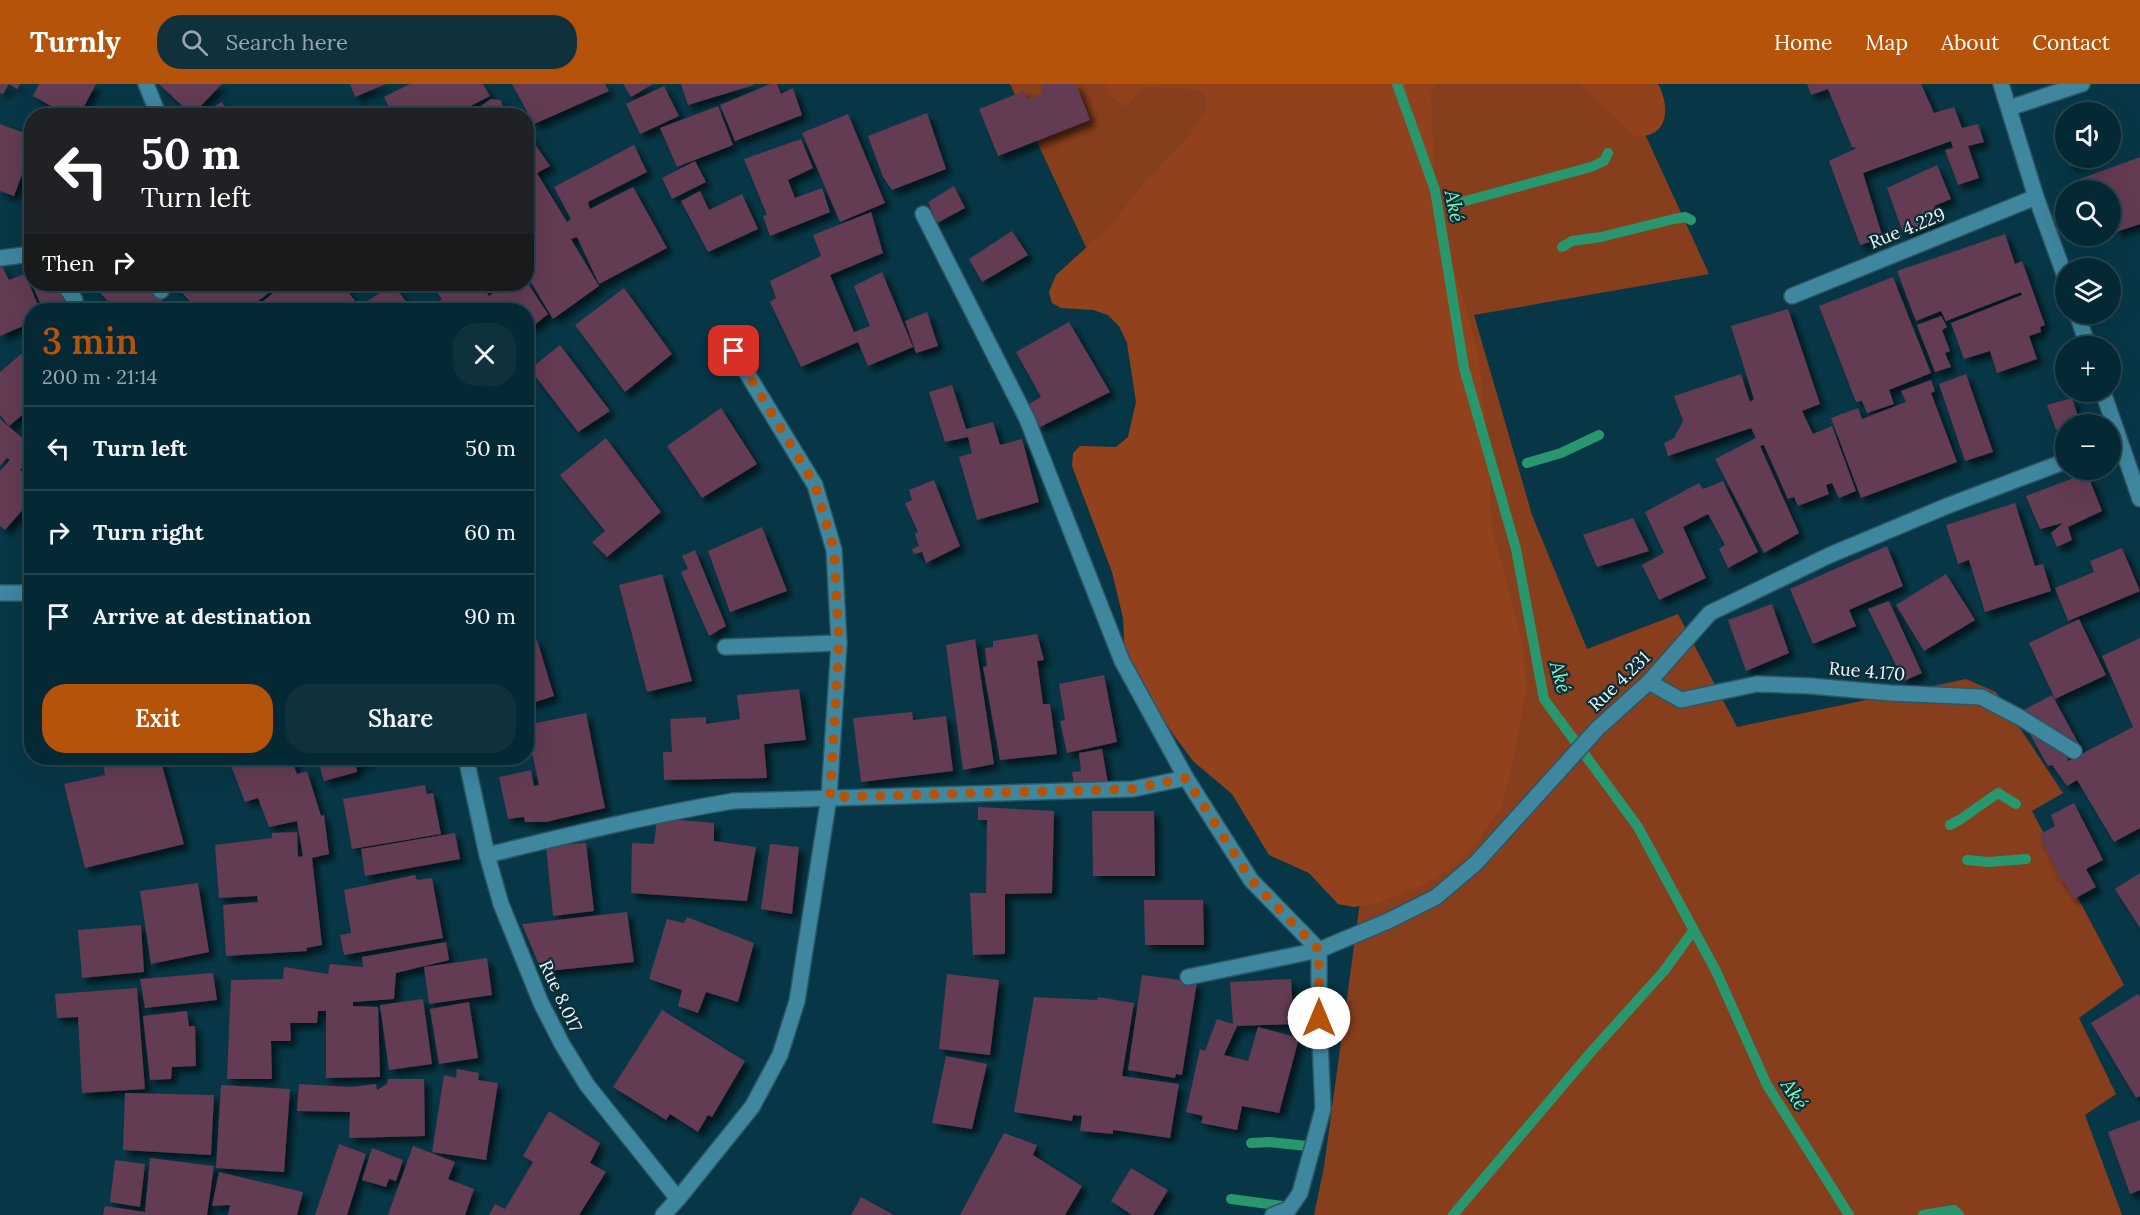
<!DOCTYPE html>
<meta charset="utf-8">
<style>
:root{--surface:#052934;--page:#0e313c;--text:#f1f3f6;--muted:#97a6ac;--line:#26454f;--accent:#b45309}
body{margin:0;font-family:Lora,serif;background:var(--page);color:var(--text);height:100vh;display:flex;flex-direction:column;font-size:22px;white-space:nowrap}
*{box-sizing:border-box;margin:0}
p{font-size:20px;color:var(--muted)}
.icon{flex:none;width:33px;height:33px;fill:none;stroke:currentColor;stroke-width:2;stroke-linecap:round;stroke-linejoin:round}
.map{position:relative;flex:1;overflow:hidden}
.panel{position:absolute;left:24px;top:219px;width:510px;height:462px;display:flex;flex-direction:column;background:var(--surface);border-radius:24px;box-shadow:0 6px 24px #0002,0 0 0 2px var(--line)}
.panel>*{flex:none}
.top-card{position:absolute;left:24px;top:24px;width:510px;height:183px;border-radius:24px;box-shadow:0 6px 24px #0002,0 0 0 2px var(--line);background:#202124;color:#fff;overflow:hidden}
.fabs{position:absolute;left:2055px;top:18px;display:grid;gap:12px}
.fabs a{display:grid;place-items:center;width:66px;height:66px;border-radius:50%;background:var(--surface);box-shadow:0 6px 24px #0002,0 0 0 2px var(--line);font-size:30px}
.pin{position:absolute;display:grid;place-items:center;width:51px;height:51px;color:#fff;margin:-26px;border-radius:12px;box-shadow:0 3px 9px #0006}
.me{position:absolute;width:66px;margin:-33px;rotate:0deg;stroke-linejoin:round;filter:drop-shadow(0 0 4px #0008)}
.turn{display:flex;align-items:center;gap:21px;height:126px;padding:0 18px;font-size:27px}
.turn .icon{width:78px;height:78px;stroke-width:2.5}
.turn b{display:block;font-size:42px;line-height:51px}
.then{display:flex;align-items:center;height:57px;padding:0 18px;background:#0003;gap:12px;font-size:22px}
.round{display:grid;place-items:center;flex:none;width:63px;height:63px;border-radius:24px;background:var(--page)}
.summary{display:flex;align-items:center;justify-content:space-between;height:102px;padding:0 18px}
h1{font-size:36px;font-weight:600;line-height:45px;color:var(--accent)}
.action{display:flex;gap:12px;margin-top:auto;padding:12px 18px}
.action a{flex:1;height:69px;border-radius:24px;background:var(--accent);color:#fff;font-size:24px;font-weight:600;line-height:69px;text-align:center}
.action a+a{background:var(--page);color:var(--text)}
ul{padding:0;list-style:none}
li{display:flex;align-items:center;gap:18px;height:84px;padding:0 18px;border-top:2px solid var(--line)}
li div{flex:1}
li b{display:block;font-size:22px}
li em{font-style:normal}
header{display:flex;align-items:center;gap:36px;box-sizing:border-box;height:84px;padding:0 30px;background:var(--accent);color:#fff}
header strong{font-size:28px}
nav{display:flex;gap:33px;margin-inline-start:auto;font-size:21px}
.search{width:420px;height:54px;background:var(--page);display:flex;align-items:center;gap:15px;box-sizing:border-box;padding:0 21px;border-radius:24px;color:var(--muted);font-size:22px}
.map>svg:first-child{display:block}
.green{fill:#873e1c}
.forest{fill:#91421d}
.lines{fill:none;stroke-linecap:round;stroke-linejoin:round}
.stream{stroke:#28976e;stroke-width:10}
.building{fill:#633a53;filter:url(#shadow)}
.minor-casing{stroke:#2b5664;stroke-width:18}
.minor{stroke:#3f869f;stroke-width:15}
.route{stroke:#b45309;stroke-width:10;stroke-dasharray:0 18}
.labels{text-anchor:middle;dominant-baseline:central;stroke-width:4.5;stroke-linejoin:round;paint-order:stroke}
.street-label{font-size:18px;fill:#e7f8ff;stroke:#0d2c36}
.water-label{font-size:20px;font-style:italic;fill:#72fdc3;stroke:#0d2c36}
</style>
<header>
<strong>Turnly</strong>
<div class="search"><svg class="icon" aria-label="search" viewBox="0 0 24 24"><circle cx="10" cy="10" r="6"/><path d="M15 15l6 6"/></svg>Search here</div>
<nav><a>Home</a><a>Map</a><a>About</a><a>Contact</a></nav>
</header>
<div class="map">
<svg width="2140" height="1131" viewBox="0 0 2140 1131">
<defs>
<filter id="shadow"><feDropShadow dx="5.5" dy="5.5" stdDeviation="3" flood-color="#0009"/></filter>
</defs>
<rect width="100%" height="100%" fill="#073746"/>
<polygon class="green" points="1010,0 1622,0 1709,190 1474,231 1532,431 1587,565 1678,530 1737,643 1966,595 1996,608 2063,709 2032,727 2124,901 2079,934 2116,1010 2085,1031 2122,1131 1314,1131 1324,1083 1367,766"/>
<g class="forest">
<polygon points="1105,0 1437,0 1431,8 1434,91 1453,180 1478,268 1488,362 1492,445 1523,560 1526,607 1511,688 1501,724 1466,772 1448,786 1422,801 1377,819 1354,823 1338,820 1309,789 1269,771 1232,710 1193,677 1173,650 1125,575 1123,534 1112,488 1072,382 1073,369 1080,362 1116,363 1128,353 1136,318 1127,259 1119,242 1108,231 1093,226 1061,224 1052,219 1049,208 1056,191 1111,141 1139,105 1192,48 1205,29 1207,16 1205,10 1199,6 1148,3 1140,6 1129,21 1124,22 1108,10"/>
<path d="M1580 0H1658C1671 24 1668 55 1635 52Z"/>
</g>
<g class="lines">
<g class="stream">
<polyline points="1397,0 1435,106 1464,284 1516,465 1544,615 1638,743 1716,887 1767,1001 1849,1131"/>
<polyline points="1458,119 1591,83 1604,77 1608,69"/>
<polyline points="1562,163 1572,157 1601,153 1674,135 1685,133 1691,136"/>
<polyline points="1527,379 1561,369 1599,351"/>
<polyline points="1950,741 1961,735 1998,709 2016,720"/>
<polyline points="1967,776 1989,778 2026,775"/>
<polyline points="1251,1059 1269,1058 1317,1063"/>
<polyline points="1231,1115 1290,1123"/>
<polyline points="1453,1131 1591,968 1664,887 1693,847"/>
<polyline points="1923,1131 1954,1126 1959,1131"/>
</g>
</g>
<g class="building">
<polygon points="0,0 20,0 17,5 9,0 3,10 0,9"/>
<polygon points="39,0 96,0 79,32 69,32 33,12"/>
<polygon points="159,0 222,0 192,31"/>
<polygon points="350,0 386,0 355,13"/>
<polygon points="410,0 483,0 490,12 451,32 393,32 384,13"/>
<polygon points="512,0 605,0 609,7 534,40"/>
<polygon points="623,0 653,0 631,13"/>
<polygon points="681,0 754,0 754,1 688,21"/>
<polygon points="770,0 777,0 781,10 793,4 802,31 735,57 720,21"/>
<polygon points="1041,0 1076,0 1090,36 998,72 979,25 1024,7 1027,15 1043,9"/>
<polygon points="1807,0 1921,0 1934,29 1954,23 1962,44 1978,40 1984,58 1968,62 1979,94 1958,101 1945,66 1953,64 1951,57 1863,89 1883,154 1860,161 1829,77 1857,64 1852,63 1828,5 1811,11"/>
<polygon points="664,2 679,32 640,50 626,20"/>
<polygon points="491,15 501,16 503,23 512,26 516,32 466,32"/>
<polygon points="222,18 229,32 197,32"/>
<polygon points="718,22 733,61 677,83 660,44"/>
<polygon points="927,29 946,85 892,106 883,93 868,52"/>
<polygon points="848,30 885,119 840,138 802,49"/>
<polygon points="2066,34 2066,65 2065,65 2057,36"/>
<polygon points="0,40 32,52 32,64 14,112 0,107"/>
<polygon points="526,47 550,82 537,89 567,138 571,135 554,103 634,61 647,88 588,118 590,125 633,103 667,164 599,200 577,153 571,155 599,202 553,235 526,190 526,183 536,176 526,160"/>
<polygon points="801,55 813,84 788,96 795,114 822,104 830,128 770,152 763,132 767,131 744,75"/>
<polygon points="2140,73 2140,140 2116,148 2114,138 2110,139 2110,106 2080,106 2077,96"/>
<polygon points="2067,74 2095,74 2069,82"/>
<polygon points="695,77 706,98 672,115 662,94"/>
<polygon points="32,80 32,108 22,105"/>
<polygon points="1937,81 1951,115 1934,122 1940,139 1903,149 1887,104"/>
<polygon points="954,102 965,124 937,139 928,118"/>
<polygon points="700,107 709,126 742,110 758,145 708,168 681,117"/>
<polygon points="871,128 883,169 830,191 854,248 870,242 854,202 882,188 913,263 868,282 858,258 801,283 770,218 776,214 770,197 821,172 813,151"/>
<polygon points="1012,147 1028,171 982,198 969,175"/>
<polygon points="2005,150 2015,180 2022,177 2045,241 2040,243 2041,248 2029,252 2037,275 1997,289 1990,267 1964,275 1951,239 2022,211 2021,208 1946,237 1941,227 1916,237 1897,187"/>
<polygon points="2,182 9,196 25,190 40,226 32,226 32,238 0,252 0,184"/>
<polygon points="1893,193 1931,289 1889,306 1894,320 1867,329 1862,317 1856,318 1819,222"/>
<polygon points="32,200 50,200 61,202 70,226 43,226"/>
<polygon points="92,200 141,200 160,214 173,226 103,226 108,221 112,222"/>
<polygon points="174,200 265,200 271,207 247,226 198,226"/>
<polygon points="282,200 342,200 362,226 252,226 283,201"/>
<polygon points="430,200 500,200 487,209 489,212 506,200 528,200 548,230 526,248 526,226 500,226 496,221 488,226 427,226 442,215"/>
<polygon points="393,201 413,226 365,226 361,221"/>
<polygon points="624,204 672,270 625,308 575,241"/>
<polygon points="1788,225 1820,320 1802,327 1813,350 1832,342 1856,407 1839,414 1832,399 1826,401 1829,410 1798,422 1794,413 1788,415 1764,361 1760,362 1799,449 1764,469 1715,375 1756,354 1751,344 1668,372 1664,359 1674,354 1683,337 1674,312 1741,290 1750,318 1754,315 1731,242"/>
<polygon points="927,228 938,262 916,269 905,237"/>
<polygon points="1941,232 1947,243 1942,246 1950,267 1945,269 1951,283 1935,288 1917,241"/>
<polygon points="1069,238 1110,308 1040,343 1027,321 1041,313 1016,268"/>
<polygon points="32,261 32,323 9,342 0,331 0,288"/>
<polygon points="560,261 610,327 578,348 530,285"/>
<polygon points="1966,290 1993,368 1965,377 1939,300"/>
<polygon points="1931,296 1935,307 1931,309 1957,378 1861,414 1831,334 1858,324 1862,335 1906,318 1901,307"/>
<polygon points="952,301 966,345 993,338 1000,361 1022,355 1039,418 977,436 959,373 972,369 968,353 945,358 929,308"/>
<polygon points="2072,314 2080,338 2066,340 2066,343 2056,346 2047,321"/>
<polygon points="721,324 757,380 702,414 667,362"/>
<polygon points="0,335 32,362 32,374 20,386 32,395 32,415 5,446 0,442 0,387 10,376 7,374 0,382"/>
<polygon points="606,354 661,428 607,473 592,458 605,447 560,391"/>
<polygon points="2087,389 2102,427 2068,443 2072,456 2057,463 2051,449 2063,439 2040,445 2026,412"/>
<polygon points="934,396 960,462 926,479 922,468 914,470 912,465 919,462 915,450 918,448 905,419 912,416 909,406"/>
<polygon points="1723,397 1758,468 1728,484 1719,465 1725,461 1708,430 1683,443 1706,494 1659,516 1642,481 1664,469 1645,428 1699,399 1703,405"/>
<polygon points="2015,419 2035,482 2043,480 2051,507 1985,528 1969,476 1958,480 1946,441"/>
<polygon points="1633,434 1649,467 1597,483 1583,451"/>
<polygon points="762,443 787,507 730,528 708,467"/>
<polygon points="1887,462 1903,502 1849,526 1856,542 1813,560 1790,505"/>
<polygon points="2122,464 2140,507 2068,537 2055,504 2094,488 2090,477"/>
<polygon points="695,466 726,542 709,552 681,488 688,485 682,472"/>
<polygon points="662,490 692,597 647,608 619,501"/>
<polygon points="1946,490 1975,536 1924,567 1896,521"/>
<polygon points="1889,517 1922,589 1904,597 1868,525"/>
<polygon points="1772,520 1789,569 1746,587 1728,536"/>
<polygon points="2079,535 2106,591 2055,615 2029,559"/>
<polygon points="1037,550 1044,576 1037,577 1043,620 1050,620 1057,670 1000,676 983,583 987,582 985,564 993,563 993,557"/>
<polygon points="2140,554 2140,744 2114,758 2077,696 2067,702 2052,681 2048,682 2018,629 2052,611 2081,664 2067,671 2068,677 2133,643 2102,572"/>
<polygon points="975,555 994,680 963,686 946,561"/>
<polygon points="537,556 554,612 526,621 526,559"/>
<polygon points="1104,591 1117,658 1067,669 1060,637 1065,636 1059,600"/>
<polygon points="799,605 806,656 764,660 767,694 664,696 663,668 672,668 670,635 706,633 706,640 740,635 737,611"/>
<polygon points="912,628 913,636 946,632 953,687 861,698 853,634"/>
<polygon points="586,629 605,724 546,738 525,738 524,733 508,735 499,693 531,686 534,702 539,701 526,641"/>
<polygon points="1102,665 1108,699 1074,701 1072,688 1081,687 1079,669"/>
<polygon points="102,674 160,674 184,760 85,784 64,700 105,691"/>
<polygon points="228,674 291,674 297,690 307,687 321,732 324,731 329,770 312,774 322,861 306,864 307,867 226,872 223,821 258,818 257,812 219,814 215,761 272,754 272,749 297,748 298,773 303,772 297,737 269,743 258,714 245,718"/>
<polygon points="317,674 375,674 356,681 357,688 324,697"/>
<polygon points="425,701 427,710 433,709 441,750 352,765 343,715"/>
<polygon points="2074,719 2103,776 2086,785 2096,803 2074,815 2064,797 2062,798 2039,751 2055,742 2051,731"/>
<polygon points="978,723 1054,727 1052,809 1005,810 1005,870 973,871 970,809 986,809 987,736 978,736"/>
<polygon points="1092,727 1154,727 1155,792 1093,792"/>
<polygon points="657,734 714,739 714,757 756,763 747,817 631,809 632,759 654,760"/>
<polygon points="455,749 460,775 365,792 361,765"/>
<polygon points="586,759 594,827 553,832 546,762"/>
<polygon points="770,760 799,763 792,830 761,825"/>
<polygon points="2140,789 2140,844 2115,805"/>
<polygon points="415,791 417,796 432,794 443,854 344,871 340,851 351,849 344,806"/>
<polygon points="198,799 209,868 151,880 140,807"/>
<polygon points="1144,816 1203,816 1204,861 1145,861"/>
<polygon points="627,828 634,878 548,887 547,880 539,881 522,840"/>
<polygon points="687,833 754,859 738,918 706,908 698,929 678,922 682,906 649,895 667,835 684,839"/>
<polygon points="141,841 144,888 82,894 78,846"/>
<polygon points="446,858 449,876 396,889 394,915 353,918 353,922 378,923 380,993 326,994 326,927 318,927 317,939 290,939 291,957 271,957 272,995 227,995 231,896 283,895 284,883 328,890 330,880 363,883 362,873"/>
<polygon points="487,874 492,911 429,920 424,883"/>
<polygon points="213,889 217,916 145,924 140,895"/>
<polygon points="947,890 999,896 990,971 939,965"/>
<polygon points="1142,891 1197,898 1182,991 1176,990 1175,994 1128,986"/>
<polygon points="1291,895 1294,940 1237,942 1224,971 1248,977 1258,943 1299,954 1279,1029 1242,1022 1237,1046 1201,1039 1203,1032 1186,1028 1200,965 1205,967 1217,935 1233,940 1230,898"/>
<polygon points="137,904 145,1005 82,1009 78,933 57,934 55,910"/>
<polygon points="2138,910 2140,913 2140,1012 2136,1014 2091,939"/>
<polygon points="1034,913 1097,916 1098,913 1134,919 1122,992 1179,1000 1170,1054 1113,1046 1113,1050 1080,1047 1082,1032 1073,1031 1072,1037 1014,1028"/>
<polygon points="423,915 432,980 389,986 380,921"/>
<polygon points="469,918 478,974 439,980 430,925"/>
<polygon points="662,926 745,977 712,1033 708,1031 698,1048 670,1030 666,1036 613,1003"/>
<polygon points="187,927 189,942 195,942 196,982 172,983 171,995 150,996 143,932"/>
<polygon points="946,972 987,980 972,1045 932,1039"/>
<polygon points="457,985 479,989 478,996 498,999 486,1076 432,1068 444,991 456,994"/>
<polygon points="388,995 424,995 425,1052 349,1054 350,1028 297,1027 299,1000 351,1003 376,1000 377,1006 387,1000"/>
<polygon points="221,1001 290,1005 284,1088 216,1084"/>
<polygon points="125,1009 214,1011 211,1071 123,1066"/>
<polygon points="549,1027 600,1059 590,1079 606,1088 579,1131 489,1131 495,1120 505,1125 533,1078 523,1072"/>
<polygon points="2140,1036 2140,1106 2130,1110 2108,1048"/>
<polygon points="1004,1049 1037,1061 1033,1071 1082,1102 1065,1131 960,1131"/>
<polygon points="339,1060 366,1070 347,1131 315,1131"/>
<polygon points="413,1062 455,1078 448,1095 474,1105 465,1131 388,1131"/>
<polygon points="372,1064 403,1076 396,1097 389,1095 386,1103 362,1096"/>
<polygon points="150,1074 214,1082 207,1131 103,1131 105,1122 145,1128"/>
<polygon points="115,1076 145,1080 140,1123 110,1118"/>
<polygon points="1131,1084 1168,1106 1153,1131 1132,1131 1111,1117"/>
<polygon points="219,1088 303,1108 297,1131 228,1131 230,1121 212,1122"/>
<polygon points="861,1113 894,1131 851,1131"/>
</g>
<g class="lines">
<defs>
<g id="minor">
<polyline points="146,0 159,32"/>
<polyline points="2001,0 2036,113 2066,195"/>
<polyline points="2009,24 2082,0"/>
<polyline points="923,130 1027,335 1122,577 1186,694 1251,796 1319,866 1319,934 1323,1025 1300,1109 1289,1125 1273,1131"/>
<polyline points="0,174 32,170"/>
<polyline points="64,200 75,216"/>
<polyline points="156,200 161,207"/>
<polyline points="1792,212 2036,113"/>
<polyline points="2077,230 2088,262"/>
<polyline points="2103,308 2140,415"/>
<polyline points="0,509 32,509"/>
<polyline points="725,563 839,559"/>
<polyline points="1649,598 1681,616 1757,600 1811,602 1890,609 1981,613 2021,634 2074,667"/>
<polyline points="466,674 487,771 501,820 541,919 562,960 587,1001 678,1115 663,1131"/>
<path d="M487 771C569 751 650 731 733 717L1133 705 1186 694"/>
<polyline points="1188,893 1319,866 1388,837 1436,813 1476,779 1598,644 1649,598 1710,529 1830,471 1947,422 2066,377"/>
<polyline points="678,1115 752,1023 780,971 797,917 829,713 839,559 834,466 815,401 734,268"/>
</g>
</defs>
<use href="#minor" class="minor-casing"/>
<use href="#minor" class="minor"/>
</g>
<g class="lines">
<polyline class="route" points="734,267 815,401 834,466 839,559 830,713 1132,705 1186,694 1251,796 1319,866 1319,934"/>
</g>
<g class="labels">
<g class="street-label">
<text transform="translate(1907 144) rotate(-22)">Rue 4.229</text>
<text transform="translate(1867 587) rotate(5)">Rue 4.170</text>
<text transform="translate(1619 597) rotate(-44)">Rue 4.231</text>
<text transform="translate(561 912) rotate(65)">Rue 8.017</text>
</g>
<g class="water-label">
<text transform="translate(1455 122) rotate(79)">Aké</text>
<text transform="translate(1561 593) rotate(75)">Aké</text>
<text transform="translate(1795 1010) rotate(58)">Aké</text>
</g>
</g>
</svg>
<div class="fabs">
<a><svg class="icon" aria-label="sound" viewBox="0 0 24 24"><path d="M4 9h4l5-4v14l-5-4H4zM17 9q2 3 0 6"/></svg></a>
<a><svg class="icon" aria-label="search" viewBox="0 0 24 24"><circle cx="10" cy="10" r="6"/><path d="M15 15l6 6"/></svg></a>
<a><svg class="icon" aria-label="layers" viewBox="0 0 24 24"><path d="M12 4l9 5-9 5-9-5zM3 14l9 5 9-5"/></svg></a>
<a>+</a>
<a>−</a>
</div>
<div class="pin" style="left:734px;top:267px;background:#d93025"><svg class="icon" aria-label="arrive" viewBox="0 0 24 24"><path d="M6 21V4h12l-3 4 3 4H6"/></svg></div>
<svg class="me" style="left:1319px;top:934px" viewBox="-20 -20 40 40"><circle r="19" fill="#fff"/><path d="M0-13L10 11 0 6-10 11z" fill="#b45309"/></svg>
<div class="top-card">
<div class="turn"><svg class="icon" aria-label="left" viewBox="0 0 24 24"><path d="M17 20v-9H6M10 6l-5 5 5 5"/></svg><div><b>50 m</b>Turn left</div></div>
<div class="then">Then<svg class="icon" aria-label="right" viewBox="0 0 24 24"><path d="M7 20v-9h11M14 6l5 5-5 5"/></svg></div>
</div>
<section class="panel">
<div class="summary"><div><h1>3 min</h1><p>200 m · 21:14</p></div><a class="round"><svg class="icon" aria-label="close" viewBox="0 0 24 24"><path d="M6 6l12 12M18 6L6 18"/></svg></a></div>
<ul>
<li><svg class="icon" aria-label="left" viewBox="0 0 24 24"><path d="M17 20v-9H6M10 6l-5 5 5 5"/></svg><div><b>Turn left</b></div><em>50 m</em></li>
<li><svg class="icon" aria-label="right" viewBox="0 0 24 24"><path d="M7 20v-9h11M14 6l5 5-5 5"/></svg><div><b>Turn right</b></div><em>60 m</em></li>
<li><svg class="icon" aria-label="arrive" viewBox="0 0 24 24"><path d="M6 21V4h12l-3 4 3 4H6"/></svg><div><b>Arrive at destination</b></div><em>90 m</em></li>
</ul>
<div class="action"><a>Exit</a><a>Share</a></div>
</section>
</div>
